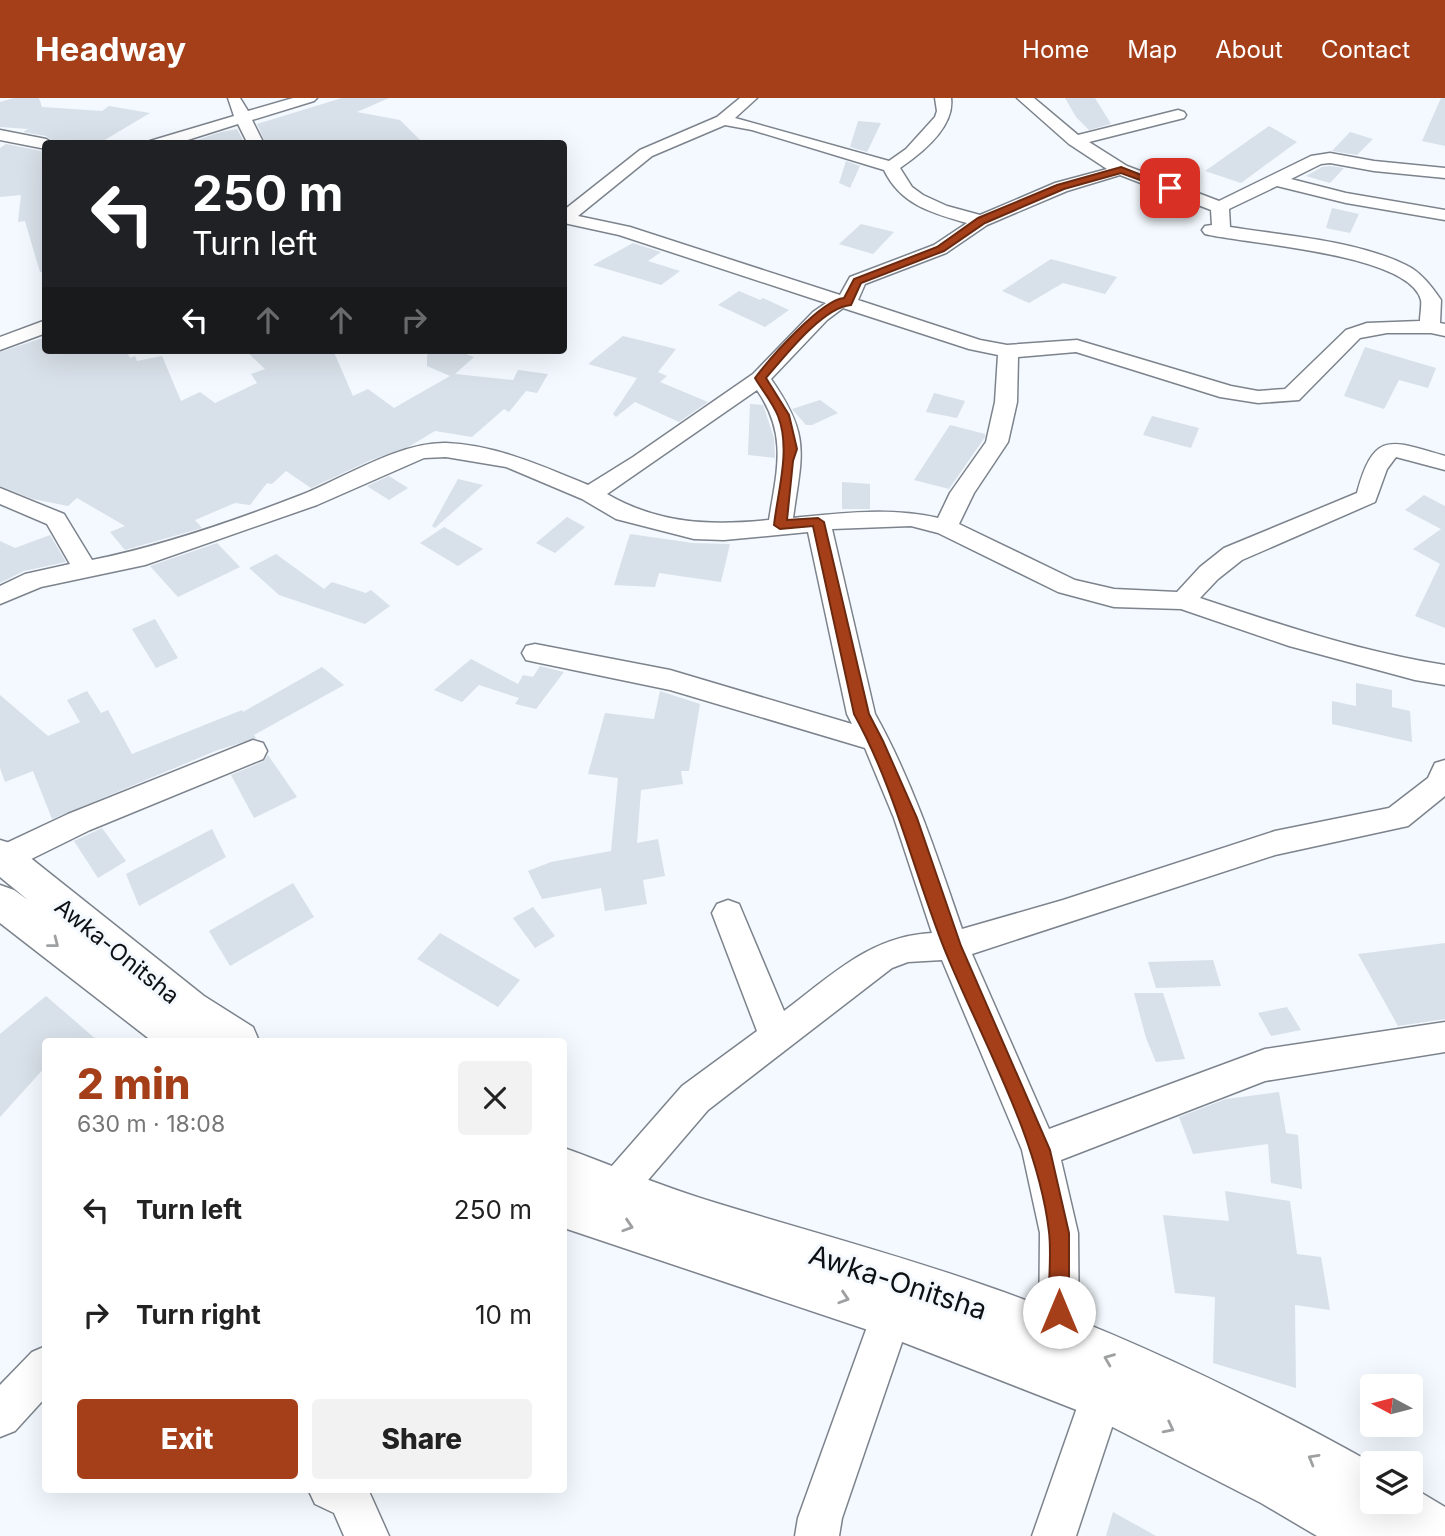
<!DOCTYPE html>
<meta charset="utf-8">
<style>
:root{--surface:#fff;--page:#f2f2f2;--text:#222;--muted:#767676;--accent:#a53f19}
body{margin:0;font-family:Inter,sans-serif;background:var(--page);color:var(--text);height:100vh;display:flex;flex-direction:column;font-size:26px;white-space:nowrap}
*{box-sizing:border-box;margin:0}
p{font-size:23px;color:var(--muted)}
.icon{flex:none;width:38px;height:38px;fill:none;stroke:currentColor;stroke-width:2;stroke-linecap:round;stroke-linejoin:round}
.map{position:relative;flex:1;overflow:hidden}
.side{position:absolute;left:42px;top:940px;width:525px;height:455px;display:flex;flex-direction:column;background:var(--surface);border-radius:7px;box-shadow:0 7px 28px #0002}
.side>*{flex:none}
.guide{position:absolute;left:42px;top:42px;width:525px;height:214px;border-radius:7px;box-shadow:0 7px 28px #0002;background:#202124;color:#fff;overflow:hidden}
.needle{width:46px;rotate:277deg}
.buttons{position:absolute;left:1360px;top:1276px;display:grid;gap:14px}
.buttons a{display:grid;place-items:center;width:63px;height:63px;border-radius:7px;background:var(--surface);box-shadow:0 7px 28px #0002;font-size:35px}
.pin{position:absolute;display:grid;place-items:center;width:60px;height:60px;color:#fff;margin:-30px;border-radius:14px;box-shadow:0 4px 10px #0006}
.me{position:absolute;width:77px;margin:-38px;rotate:0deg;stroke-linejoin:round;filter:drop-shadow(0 0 5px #0008)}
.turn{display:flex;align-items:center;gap:24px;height:147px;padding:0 35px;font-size:32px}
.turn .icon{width:91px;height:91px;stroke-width:2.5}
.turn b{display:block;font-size:49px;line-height:60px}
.lanes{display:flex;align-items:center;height:66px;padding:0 35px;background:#0003;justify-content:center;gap:35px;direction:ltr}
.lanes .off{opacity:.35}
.round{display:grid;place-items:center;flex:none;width:74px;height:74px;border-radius:7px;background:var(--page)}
.overview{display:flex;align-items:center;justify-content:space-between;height:119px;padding:0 35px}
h1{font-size:42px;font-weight:800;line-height:52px;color:var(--accent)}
.cta{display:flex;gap:14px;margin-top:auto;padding:14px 35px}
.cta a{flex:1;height:80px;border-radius:7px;background:var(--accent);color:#fff;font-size:28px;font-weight:800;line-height:80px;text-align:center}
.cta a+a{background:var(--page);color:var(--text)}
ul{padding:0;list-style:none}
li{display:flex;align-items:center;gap:21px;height:105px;padding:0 35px}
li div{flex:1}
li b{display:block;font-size:26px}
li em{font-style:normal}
header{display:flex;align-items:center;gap:42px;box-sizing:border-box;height:98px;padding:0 35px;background:var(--accent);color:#fff}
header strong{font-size:33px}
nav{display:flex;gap:38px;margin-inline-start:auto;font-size:24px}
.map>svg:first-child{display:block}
.building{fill:#d8e0e9}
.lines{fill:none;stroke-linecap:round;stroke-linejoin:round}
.minor-casing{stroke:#7c838c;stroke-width:3}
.major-casing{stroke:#7c838c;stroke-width:3}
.minor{fill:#fff;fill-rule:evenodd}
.major{fill:#fff;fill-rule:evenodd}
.oneway{stroke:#9fa0a1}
.route{fill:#a53f19;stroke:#6b2910;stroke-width:2}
.labels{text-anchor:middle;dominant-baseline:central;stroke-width:6;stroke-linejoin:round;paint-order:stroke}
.street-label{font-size:23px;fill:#0e1114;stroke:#f3f9fe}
.near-street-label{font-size:28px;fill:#0e1114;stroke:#f3f9fe}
</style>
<header>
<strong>Headway</strong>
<nav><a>Home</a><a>Map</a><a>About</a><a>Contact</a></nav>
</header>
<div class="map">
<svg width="1445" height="1438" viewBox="0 0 1445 1438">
<rect width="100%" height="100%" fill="#f3f9fe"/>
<g class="building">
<polygon points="14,0 39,0 42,9 102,13 109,8 150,15 98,46 57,46 46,38 23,34 28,31 0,29 0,4"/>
<polygon points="342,0 389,0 357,14 400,22 424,46 266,46 257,26"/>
<polygon points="1065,0 1095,0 1111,26 1089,32 1076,19"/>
<polygon points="1441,0 1445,0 1445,48 1422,43"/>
<polygon points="858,23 881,25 867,54 850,49"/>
<polygon points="1269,28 1297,44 1241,85 1205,73"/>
<polygon points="237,31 245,46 185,46 221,34"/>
<polygon points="1350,34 1373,41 1357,57 1332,53"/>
<polygon points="6,46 46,54 46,174 40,174 25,123 18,124 21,97 0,99 0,50"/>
<polygon points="846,63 860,68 850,90 839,85"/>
<polygon points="1330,68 1344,70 1330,85 1306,78 1322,69"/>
<polygon points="1332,110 1359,116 1350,135 1326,130"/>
<polygon points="861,126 894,134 873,156 839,146"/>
<polygon points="633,145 661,154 648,163 680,173 661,187 593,167"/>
<polygon points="1051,161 1117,179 1105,196 1063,185 1029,205 1002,193"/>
<polygon points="739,193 760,202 763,200 789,212 765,229 718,207"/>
<polygon points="623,238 676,251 658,274 667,278 660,284 708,304 679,324 635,304 616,319 613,316 637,280 588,266"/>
<polygon points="46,239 46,252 126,252 130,260 135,258 137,263 162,258 181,303 200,294 215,305 257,285 251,276 265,271 245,252 333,252 353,298 368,291 394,310 450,278 427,268 427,257 433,252 455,252 474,259 455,276 513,282 518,272 548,276 537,295 526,293 509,314 504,311 472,339 435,333 410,348 371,362 311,390 286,373 272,386 267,385 250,407 235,405 195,422 202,430 125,452 110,434 125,428 77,400 68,408 33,401 0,388 0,254"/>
<polygon points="1365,249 1436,270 1428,290 1399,282 1384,311 1344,298"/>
<polygon points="934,295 965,303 957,320 926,314"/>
<polygon points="820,302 838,315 812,327 806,327 792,311"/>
<polygon points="750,306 763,307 774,340 775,360 748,357"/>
<polygon points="1152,318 1199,330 1191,350 1143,337"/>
<polygon points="950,327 985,336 985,339 949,391 914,382"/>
<polygon points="389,378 408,390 389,402 367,388"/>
<polygon points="458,381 483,387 435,430 432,428"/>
<polygon points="842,384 870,386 870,411 842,411"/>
<polygon points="1424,397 1445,408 1445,530 1415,518 1440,466 1413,451 1441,431 1405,412"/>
<polygon points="567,419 585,429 555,455 536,445"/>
<polygon points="444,429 483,451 458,468 420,445"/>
<polygon points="630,436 693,445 730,446 721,484 659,475 655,489 614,487"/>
<polygon points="50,437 66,464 24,473 0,485 0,443 15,450"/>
<polygon points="217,445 240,469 178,499 150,468"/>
<polygon points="276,456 324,491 332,484 366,495 371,492 390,508 365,526 279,497 249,470"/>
<polygon points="155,521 178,560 156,570 132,531"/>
<polygon points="471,561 518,586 523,577 533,579 540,568 564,574 536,611 515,606 519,600 479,587 462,604 434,592"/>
<polygon points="322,569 344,587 254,637 256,640 218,652 52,721 33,673 5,684 0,670 0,597 48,638 80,624 67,602 87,593 101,615 108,612 132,656 242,612 243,614"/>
<polygon points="1356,585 1392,592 1392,609 1410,613 1412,644 1332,626 1332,603 1356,608"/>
<polygon points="660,593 700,606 689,673 681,673 683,686 641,692 637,745 658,741 665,778 643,782 647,806 605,813 601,790 542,801 528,773 551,764 611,753 618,680 588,676 605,615 654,621"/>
<polygon points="268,657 297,699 254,720 231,677 264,663"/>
<polygon points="102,730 126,763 98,780 74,743"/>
<polygon points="212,731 226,759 139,808 126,776"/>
<polygon points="293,785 314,819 230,868 209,833"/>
<polygon points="533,809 555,838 535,850 513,820"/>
<polygon points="440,835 520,882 498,909 417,861"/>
<polygon points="1445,845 1445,921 1398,928 1358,856"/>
<polygon points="1213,862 1221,888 1156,890 1148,864"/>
<polygon points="1134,895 1163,895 1185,961 1156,964 1146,940"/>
<polygon points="46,898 98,943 46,943 46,968 0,1019 0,936"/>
<polygon points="1287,909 1301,932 1271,938 1258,915"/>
<polygon points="1279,994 1286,1035 1298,1037 1302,1091 1271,1085 1268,1046 1193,1056 1179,1019 1226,1001"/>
<polygon points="1225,1093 1290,1103 1297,1156 1321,1159 1330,1212 1295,1207 1296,1290 1213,1265 1215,1199 1175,1195 1163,1117 1229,1123"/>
<polygon points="1113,1414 1156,1438 1106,1438"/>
</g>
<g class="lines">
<defs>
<g id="minor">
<polygon points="228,0 240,0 248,13 293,0 317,0 314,3 252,22 264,46 248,46 238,26 175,46 148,46 150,43 234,18"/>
<path d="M740 0H757L735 20 889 63 906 51 935 19 937 13 935 0H951C955 29 922 55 900 70L912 89 923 97 947 108 980 117 1055 85 1107 71 1069 46 1017 0H1034L1078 37 1178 12 1184 14 1186 17 1184 20 1089 44 1127 68 1219 103 1311 58 1330 55 1374 63 1445 70V80L1374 73 1330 65 1321 66 1291 81 1346 95 1445 112V122L1346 105 1277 88 1229 111 1230 129C1286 138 1355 142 1406 167 1421 174 1432 189 1441 202L1440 225 1445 226V238L1431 235H1387L1360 240 1299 302 1258 305 1220 299 1076 254 1018 259 1017 304 1008 344 974 395 959 426 1075 482 1114 491 1177 494 1200 469 1224 450 1357 395C1374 331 1392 343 1445 358V372L1396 359 1387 371 1375 404 1242 462 1218 481 1200 500C1281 527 1361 554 1445 567V587L1415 582 1289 548 1181 511 1114 509 1058 494 938 435 911 428 832 431 875 616C913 684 937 758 962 831L1063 802 1275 733 1389 710 1428 680 1435 665 1445 662V698L1408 728 1275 757 972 856 1049 1031 1265 951 1445 924V954L1265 983 1061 1062 1078 1135 1079 1241 1073 1255 1059 1261 1045 1255 1039 1241 1040 1135 1022 1052 942 862 908 864 892 870 708 1012 630 1103 617 1108 604 1103 598 1090 604 1077 682 988 757 933 712 815 717 806 728 802 739 806 784 913C831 878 870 838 932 835L894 720 865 650 670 592 535 564 526 562 522 555 526 548 535 546 670 572 852 626 847 616 808 434 724 442 694 441 616 421 582 401 506 369 446 359 424 360 317 407 145 467 41 489 0 506V488L25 476 70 466 47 426 0 406V390L64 416 92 462C162 448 234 423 301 397 344 380 399 344 446 345 496 347 542 368 588 387L633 359 753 276 813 214 826 205 619 137 564 125V112L640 52 717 19ZM725 27 752 32 884 72C901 107 932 115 967 125L934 147 850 179 840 197 630 129 578 118 652 58ZM1120 77 1211 112 1212 127 1205 128 1202 132 1205 136C1245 146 1409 155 1421 202 1422 207 1420 217 1420 223L1367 225 1346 232 1285 291 1258 293 1231 288 1077 242 1007 247 980 242 858 202 865 186 946 155 987 127 1067 93ZM843 210 969 251 998 257 995 304 986 344 950 395 938 420C890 409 842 415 793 420 802 355 811 338 771 281L827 222ZM757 292C788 337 777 372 769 422 710 428 659 426 607 396Z"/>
<polygon points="0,32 46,41 54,46 46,46 46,51 0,42"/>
<polygon points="46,222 46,235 0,252 0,239"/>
<polygon points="253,642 263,645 267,653 263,661 90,732 15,769 0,771 0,748 68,716"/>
<polygon points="892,1195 906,1201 912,1215 842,1420 839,1438 795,1438 798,1420 872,1215 878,1201"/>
<polygon points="46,1248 46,1299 15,1333 0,1339 0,1287 32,1254"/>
<polygon points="1102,1275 1117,1281 1123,1296 1076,1438 1032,1438 1087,1281"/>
<polygon points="308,1391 368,1391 389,1438 344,1438 334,1415 315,1406"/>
</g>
<g id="major">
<polygon points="0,742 13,746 204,898 253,929 259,943 152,943 0,825 0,787 14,792 28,802 0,779"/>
<path d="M564 1050C614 1068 663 1089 713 1104 807 1133 900 1157 992 1190 1124 1236 1250 1297 1372 1365V1404H1410V1388L1445 1409V1438H1317L1261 1405 1087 1316 892 1240 564 1130Z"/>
</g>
</defs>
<use href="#minor" class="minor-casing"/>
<use href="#major" class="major-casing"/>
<use href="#minor" class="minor"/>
<use href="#major" class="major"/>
</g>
<defs><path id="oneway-chevron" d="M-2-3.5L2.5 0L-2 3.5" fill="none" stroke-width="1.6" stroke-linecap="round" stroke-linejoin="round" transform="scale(1.75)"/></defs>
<g class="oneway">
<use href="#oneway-chevron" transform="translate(54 845) rotate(38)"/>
<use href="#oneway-chevron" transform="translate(628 1128) rotate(18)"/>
<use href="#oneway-chevron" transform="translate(844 1200) rotate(18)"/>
<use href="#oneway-chevron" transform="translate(1109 1261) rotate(-158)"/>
<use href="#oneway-chevron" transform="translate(1169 1330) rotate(27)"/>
<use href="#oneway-chevron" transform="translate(1313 1361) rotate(-150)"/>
</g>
<path class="route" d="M1121 69 1175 90 1167 92 1121 75 1064 91 985 125 944 153 861 185 851 207C823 209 784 259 766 280L789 317 797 351 793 363 787 422 818 420 824 424 869 616 883 643 917 720 961 848 1050 1052 1069 1135V1214L1066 1222 1059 1225 1051 1222 1048 1214C1048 1188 1052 1160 1049 1134 1038 1038 980 939 944 850 913 772 895 690 854 616L813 428 780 431 774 427C778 392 791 351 778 318 773 305 762 292 755 280 770 260 821 202 844 200L854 181 937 149 978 120 1057 87Z"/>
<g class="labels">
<g class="street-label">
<text transform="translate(117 853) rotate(39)">Awka-Onitsha</text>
</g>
<g class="near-street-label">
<text transform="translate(898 1184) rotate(18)">Awka-Onitsha</text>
</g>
</g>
</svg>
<div class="buttons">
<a><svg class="needle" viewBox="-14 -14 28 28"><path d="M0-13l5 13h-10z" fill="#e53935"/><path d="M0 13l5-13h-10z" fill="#767676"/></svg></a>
<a><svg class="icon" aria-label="layers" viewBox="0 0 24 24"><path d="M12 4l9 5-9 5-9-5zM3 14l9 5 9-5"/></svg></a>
</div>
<div class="pin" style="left:1170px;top:90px;background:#d93025"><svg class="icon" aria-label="arrive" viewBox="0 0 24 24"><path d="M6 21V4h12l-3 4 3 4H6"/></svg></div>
<svg class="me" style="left:1059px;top:1214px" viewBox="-20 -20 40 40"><circle r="19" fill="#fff"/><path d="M0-13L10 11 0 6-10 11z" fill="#a53f19"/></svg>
<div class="guide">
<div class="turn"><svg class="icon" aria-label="left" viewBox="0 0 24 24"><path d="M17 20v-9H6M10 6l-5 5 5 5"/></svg><div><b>250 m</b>Turn left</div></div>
<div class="lanes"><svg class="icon" aria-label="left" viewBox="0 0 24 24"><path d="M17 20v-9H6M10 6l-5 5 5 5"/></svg><svg class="icon off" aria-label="ahead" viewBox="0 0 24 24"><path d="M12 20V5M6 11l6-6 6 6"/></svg><svg class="icon off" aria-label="ahead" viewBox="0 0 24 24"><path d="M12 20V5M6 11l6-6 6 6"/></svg><svg class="icon off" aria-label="right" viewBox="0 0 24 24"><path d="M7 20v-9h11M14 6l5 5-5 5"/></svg></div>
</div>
<section class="side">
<div class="overview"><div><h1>2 min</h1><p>630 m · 18:08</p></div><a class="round"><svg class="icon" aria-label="close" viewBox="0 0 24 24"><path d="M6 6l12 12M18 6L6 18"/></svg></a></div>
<ul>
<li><svg class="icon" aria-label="left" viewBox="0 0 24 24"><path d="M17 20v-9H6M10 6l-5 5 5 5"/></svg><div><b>Turn left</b></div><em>250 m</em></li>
<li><svg class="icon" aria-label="right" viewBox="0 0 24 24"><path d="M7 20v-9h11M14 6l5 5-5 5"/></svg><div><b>Turn right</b></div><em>10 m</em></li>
</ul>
<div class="cta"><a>Exit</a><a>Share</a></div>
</section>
</div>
